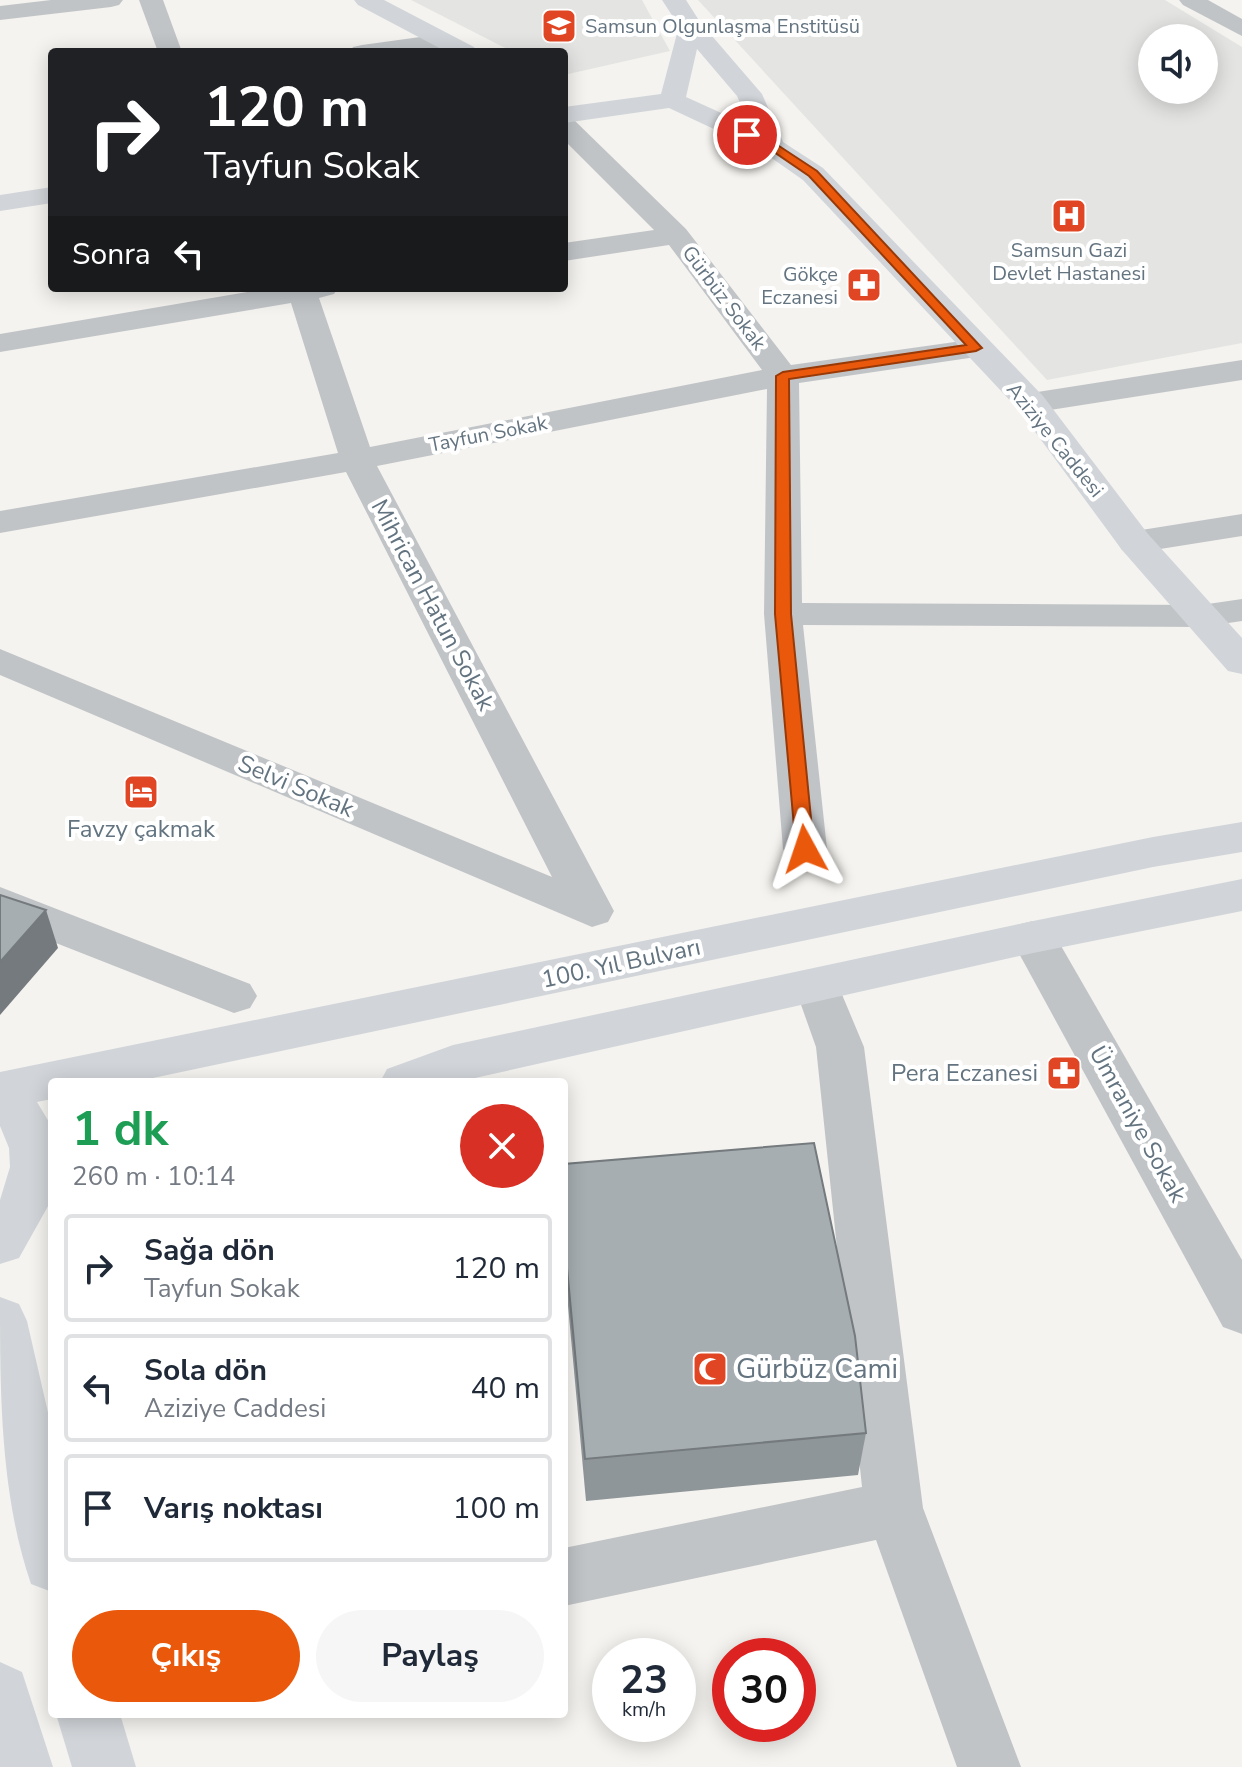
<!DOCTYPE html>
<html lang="tr">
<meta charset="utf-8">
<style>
:root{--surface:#fff;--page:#f6f6f7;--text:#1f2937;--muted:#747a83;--line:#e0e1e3;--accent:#ea580c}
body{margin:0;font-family:"Nunito Sans",sans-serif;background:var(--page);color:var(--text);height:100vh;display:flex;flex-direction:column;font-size:30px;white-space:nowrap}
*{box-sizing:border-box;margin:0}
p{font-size:26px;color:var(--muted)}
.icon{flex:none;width:44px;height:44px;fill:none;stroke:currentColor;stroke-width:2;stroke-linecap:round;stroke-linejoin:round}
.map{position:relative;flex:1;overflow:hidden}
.sheet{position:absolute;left:48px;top:1078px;width:520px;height:640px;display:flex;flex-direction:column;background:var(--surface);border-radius:8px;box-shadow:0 4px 20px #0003}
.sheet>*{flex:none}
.guide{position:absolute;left:48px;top:48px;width:520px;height:244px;border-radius:8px;box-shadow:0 4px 20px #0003;background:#202124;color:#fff;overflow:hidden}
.buttons{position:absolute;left:1138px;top:24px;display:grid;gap:16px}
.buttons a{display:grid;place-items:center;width:80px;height:80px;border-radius:50%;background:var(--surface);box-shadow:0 4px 20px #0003;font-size:40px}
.speed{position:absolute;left:592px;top:1638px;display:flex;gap:16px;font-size:40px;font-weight:700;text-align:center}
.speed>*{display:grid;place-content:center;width:104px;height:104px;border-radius:50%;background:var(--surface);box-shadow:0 4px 20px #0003;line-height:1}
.speed small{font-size:20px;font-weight:400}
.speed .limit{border:12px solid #d22;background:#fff;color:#111}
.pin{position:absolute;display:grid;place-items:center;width:68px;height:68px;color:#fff;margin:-34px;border:4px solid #fff;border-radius:50%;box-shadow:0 2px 8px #0007}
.me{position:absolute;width:88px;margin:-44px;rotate:355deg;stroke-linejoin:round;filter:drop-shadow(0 0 6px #0008)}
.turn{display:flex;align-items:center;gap:28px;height:168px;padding:0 24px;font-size:36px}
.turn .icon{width:104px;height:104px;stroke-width:2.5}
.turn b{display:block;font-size:56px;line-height:68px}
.then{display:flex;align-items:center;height:76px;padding:0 24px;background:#0003;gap:16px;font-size:30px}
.round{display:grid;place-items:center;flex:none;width:84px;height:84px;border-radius:42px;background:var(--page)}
.headline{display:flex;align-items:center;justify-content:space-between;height:136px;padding:0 24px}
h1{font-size:48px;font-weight:700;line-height:60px;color:#1e9e55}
.primary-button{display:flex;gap:16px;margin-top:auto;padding:16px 24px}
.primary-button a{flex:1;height:92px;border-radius:48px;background:var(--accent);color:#fff;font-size:32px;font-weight:700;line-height:92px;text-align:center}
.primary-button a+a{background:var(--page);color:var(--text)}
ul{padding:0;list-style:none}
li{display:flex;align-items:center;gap:24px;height:108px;margin:0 16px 12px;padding:0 8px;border:4px solid var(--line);border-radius:8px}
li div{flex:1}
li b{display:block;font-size:30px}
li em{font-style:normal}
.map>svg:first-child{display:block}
.built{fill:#e4e5e3;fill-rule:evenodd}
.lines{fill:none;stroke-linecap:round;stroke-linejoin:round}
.minor{fill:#c1c4c7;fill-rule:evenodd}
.major{fill:#d1d5d9;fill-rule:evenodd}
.wall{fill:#8f9699}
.shaded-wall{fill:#747a7d}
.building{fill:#a6aeb2;stroke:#747a7d;stroke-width:2}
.route{fill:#ea580c;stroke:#983908;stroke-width:2}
.labels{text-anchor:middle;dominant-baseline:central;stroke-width:8;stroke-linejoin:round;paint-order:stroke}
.far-poi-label{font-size:20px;fill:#637480;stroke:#fff;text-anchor:start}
.far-street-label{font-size:20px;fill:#637480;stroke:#fff}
.street-label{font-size:24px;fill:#637480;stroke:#fff}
.poi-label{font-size:24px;fill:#637480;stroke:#fff}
.near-poi-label{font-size:28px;fill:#637480;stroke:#fff;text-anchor:start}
</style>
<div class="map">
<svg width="1242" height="1767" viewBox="0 0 1242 1767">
<rect width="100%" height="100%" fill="#f4f3ef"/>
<g class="built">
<polygon points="411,0 642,0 670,51 564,75 564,52 513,52"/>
<path d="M698 0H1165L1242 47V343L1047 380ZM1152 38H1204V90H1152Z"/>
</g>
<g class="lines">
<g class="minor">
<polygon points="51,0 123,0 119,5 111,7 0,20 0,6"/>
<polygon points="139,0 163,0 182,52 158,52"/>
<polygon points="1179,0 1208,0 1242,19 1242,36 1183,5"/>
<polygon points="442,34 451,36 454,41 451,46 415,52 350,52 353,47 362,45"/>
<polygon points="564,117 573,119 686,229 791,365 976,339 987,341 992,348 987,355 976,357 799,383 802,603 1201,605 1242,599 1242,621 1201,627 803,625 827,849 820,860 805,864 790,860 783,849 764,614 767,389 377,466 614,911 608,922 592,927 0,675 0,649 552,877 346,472 0,533 0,511 338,453 291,303 0,352 0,334 270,288 338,288 334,294 319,298 370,447 762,370 669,245 564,261 564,243 654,230 564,140"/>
<polygon points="1242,360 1242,380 1031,413 1019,410 1015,403 1019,396 1031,393"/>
<polygon points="1242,514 1242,536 1135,553 1122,550 1117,542 1122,534 1135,531"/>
<polygon points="0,887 250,984 257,996 250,1008 234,1013 0,921"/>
<polygon points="1033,921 1049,925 1242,1260 1242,1334 1223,1327 1010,937 1017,925"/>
<polygon points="817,968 833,973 864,1047 923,1508 1021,1767 957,1767 876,1540 564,1606 564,1548 862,1487 816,1047 794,985 801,973"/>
</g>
<g class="major">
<polygon points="354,0 384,0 474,47 477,52 447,52 358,5"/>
<path d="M662 0H686L700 22 762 94 783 142 823 168 1043 396 1148 534 1242 638V674L1228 671 1122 550 1019 410 803 180 763 152 669 108 564 123V107L661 94 679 26ZM697 49 737 96 750 126 686 97Z"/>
<polygon points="52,187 52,203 0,211 0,195"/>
<polygon points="1242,822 1242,852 1153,867 134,1082 52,1082 52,1099 37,1102 52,1127 52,1199 19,1258 0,1264 0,1200 10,1167 9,1148 0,1126 0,1072 1153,837"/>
<polygon points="1242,879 1242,911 1033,953 457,1082 380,1082 387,1069 453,1045 1033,921"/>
<path d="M0 1297 19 1304 27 1321 52 1430V1592L31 1584C0 1494 0 1392 0 1297Z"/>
<polygon points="0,1662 22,1672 53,1767 0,1767"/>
<polygon points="56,1714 120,1714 136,1767 72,1767"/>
</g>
</g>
<polygon class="wall" points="564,1164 866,1433 858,1475 586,1501 564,1262"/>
<polygon class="shaded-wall" points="46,910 58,948 0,1015 0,962"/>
<g class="building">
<polygon points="0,895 46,910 0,962"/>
<polygon points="814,1143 855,1336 866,1433 585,1459 564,1236 564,1164"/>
</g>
<polygon class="route" points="743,132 751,132 776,144 817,171 982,348 976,351 789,379 791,614 814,849 805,855 796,849 775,614 776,376 783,372 966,345 809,176 768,148 743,137"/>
<defs>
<symbol id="school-square" viewBox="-11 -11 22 22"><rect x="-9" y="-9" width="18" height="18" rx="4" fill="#e04623" stroke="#fff"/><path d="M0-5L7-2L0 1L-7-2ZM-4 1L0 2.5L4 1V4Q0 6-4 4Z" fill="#fff"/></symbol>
<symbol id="hospital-square" viewBox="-11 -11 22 22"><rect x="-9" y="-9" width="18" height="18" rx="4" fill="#e04623" stroke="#fff"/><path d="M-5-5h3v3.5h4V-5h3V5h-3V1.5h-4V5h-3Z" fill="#fff"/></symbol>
<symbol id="pharmacy-square" viewBox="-11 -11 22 22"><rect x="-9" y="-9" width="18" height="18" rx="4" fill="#e04623" stroke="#fff"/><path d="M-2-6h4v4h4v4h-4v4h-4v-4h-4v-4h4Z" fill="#fff"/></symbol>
<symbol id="hotel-square" viewBox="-11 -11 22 22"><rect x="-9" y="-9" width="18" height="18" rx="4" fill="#e04623" stroke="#fff"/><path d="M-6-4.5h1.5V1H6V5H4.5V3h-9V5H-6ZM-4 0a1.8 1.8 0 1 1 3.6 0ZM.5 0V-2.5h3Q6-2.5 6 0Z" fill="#fff"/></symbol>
<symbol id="mosque-square" viewBox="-11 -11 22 22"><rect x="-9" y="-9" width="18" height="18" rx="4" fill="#e04623" stroke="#fff"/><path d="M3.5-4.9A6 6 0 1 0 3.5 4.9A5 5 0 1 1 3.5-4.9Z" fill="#fff"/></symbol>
</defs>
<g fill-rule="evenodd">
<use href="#school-square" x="539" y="6" width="40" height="40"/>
<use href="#hospital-square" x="1049" y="196" width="40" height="40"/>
<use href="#pharmacy-square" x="844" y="265" width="40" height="40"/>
<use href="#hotel-square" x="121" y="772" width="40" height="40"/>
<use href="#pharmacy-square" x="1044" y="1053" width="40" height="40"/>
<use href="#mosque-square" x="690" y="1349" width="40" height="40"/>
</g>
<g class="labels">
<g class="far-poi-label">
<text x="585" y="26">Samsun Olgunlaşma Enstitüsü</text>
<text x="1069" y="250" text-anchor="middle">Samsun Gazi<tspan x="1069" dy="23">Devlet Hastanesi</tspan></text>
<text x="838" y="274" text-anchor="end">Gökçe<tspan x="838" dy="23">Eczanesi</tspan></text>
</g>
<g class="far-street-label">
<text transform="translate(724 298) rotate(53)">Gürbüz Sokak</text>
<text transform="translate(488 434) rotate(-11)">Tayfun Sokak</text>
<text transform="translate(1055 440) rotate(51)">Aziziye Caddesi</text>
</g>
<g class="street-label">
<text transform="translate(433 605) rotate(62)">Mihrican Hatun Sokak</text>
<text transform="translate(296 786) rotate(23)">Selvi Sokak</text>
<text transform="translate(621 963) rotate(-12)">100. Yıl Bulvarı</text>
<text transform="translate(1138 1124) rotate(61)">Ümraniye Sokak</text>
</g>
<g class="poi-label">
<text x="141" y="829">Favzy çakmak</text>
<text x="1038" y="1073" text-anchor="end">Pera Eczanesi</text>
</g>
<g class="near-poi-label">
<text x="736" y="1369">Gürbüz Cami</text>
</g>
</g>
</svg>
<div class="buttons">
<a><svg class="icon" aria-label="sound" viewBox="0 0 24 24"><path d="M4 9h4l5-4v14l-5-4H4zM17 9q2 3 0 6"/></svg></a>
</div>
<div class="speed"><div>23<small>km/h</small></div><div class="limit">30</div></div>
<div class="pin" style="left:747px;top:135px;background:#d93025"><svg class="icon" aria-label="arrive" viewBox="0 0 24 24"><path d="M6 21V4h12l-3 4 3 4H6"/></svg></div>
<svg class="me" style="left:805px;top:849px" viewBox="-20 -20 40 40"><path d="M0-17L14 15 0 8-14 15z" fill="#ea580c" stroke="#fff" stroke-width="4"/></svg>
<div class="guide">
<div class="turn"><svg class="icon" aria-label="right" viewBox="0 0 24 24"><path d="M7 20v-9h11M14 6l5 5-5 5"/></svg><div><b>120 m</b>Tayfun Sokak</div></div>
<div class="then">Sonra<svg class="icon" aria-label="left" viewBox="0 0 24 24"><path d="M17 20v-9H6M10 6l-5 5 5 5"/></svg></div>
</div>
<section class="sheet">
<div class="headline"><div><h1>1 dk</h1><p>260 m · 10:14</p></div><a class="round" style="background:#d93025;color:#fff"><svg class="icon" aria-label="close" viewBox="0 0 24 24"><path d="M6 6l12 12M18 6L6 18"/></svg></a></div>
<ul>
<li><svg class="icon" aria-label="right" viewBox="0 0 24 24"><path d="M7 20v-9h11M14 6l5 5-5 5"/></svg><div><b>Sağa dön</b><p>Tayfun Sokak</p></div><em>120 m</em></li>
<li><svg class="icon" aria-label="left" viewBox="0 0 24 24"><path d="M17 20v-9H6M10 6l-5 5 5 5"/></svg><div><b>Sola dön</b><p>Aziziye Caddesi</p></div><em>40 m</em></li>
<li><svg class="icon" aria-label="arrive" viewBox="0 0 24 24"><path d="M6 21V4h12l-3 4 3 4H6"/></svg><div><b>Varış noktası</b></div><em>100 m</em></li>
</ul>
<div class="primary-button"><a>Çıkış</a><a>Paylaş</a></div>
</section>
</div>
